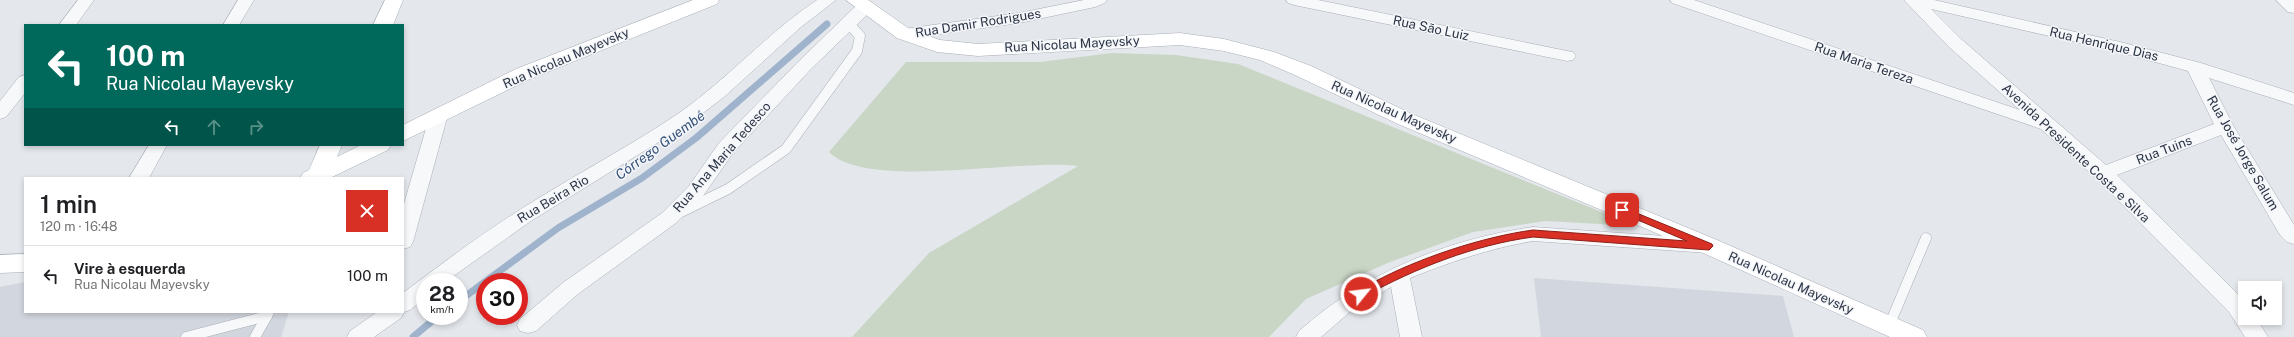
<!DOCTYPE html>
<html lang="pt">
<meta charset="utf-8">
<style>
:root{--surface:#fff;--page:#f6f6f6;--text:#202124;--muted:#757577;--line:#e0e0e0}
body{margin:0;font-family:"Public Sans",sans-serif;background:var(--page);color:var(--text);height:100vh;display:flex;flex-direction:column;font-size:15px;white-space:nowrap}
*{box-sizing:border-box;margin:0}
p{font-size:13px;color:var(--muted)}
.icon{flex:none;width:22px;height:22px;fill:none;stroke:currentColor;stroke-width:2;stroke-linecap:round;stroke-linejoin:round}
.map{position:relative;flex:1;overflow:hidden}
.panel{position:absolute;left:24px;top:177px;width:380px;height:136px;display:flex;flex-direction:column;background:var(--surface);border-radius:0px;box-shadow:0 2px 6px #0003}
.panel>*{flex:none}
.hud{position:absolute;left:24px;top:24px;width:380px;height:122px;border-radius:0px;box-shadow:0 2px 6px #0003;background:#00695c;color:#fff;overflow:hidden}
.tools{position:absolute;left:2238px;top:281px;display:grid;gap:8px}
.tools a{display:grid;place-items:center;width:44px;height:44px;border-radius:0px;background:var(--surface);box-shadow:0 2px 6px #0003;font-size:20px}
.speed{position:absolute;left:416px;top:273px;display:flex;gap:8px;font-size:20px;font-weight:700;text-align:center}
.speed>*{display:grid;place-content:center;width:52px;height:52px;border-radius:50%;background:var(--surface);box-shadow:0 2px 6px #0003;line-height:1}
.speed small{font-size:10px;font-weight:400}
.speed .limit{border:6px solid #d22;background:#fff;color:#111}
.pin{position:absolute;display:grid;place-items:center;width:34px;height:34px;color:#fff;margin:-17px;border-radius:8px;box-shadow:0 2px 6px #0006}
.me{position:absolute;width:44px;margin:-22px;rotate:61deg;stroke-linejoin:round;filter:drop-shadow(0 0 3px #0008)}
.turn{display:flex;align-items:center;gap:14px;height:84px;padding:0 16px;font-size:18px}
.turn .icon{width:52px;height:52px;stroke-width:2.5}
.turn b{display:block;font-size:28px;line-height:34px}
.lanes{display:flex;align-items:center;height:38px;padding:0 16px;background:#0003;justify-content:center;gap:20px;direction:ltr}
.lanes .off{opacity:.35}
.round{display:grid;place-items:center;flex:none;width:42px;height:42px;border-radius:0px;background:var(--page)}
.summary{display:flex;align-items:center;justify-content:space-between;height:68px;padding:0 16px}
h1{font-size:24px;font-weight:600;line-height:30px}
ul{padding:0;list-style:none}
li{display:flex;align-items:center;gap:12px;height:60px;padding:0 16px;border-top:1px solid var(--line)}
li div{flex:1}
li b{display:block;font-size:15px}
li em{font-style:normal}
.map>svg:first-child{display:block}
.built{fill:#d2d6de}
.green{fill:#c9d6c5}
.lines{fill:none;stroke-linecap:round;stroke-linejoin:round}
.stream{stroke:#9fb4cc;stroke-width:7}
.lane-casing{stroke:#a9aeb7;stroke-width:11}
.street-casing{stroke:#a9aeb7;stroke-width:1}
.secondary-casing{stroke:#a9aeb7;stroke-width:1}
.lane{stroke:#f7f8fa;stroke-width:10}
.street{fill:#f7f8fa;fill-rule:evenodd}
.secondary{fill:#fff;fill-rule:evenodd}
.route{fill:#d93025;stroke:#8d1f18}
.labels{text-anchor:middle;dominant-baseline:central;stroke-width:3;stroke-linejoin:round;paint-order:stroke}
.street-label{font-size:13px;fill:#2b3445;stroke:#f4f6f9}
.water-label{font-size:14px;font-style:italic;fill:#34527a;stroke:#f4f6f9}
</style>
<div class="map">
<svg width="2294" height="337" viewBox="0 0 2294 337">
<rect width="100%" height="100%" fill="#e4e7ec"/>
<g class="built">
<polygon points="1534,278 1783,296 1794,337 1541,337"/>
<polygon points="25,282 25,312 289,312 281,337 0,337 0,287"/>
</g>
<path class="green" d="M1112 53 1176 55 1238 64 1636 226 1545 221 1473 232 1390 262 1306 299 1269 337H852L929 253 1078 166C1021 158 868 191 829 152L906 62H1040Z"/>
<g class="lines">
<g class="stream">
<polyline points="459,301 558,228 642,178 696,138 827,24"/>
<polyline points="413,337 438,316"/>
</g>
<defs>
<g id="lane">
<polyline points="681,212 728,189 786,149 857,51 860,36 849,24"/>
<polyline points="1889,326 1926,238"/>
<polyline points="186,337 267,316 269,312"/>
<polyline points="255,337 267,316"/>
</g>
<g id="street">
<polygon points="78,0 94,0 76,25 59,25"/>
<polygon points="238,0 254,0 239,25 223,25"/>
<path d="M817 0H836L801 27 724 97 691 122 531 221 445 282H425V298L410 310 404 312 401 318 374 337H347L350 331 377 312H403V293C445 261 488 229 534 201 582 171 632 145 679 113 728 79 767 33 817 0Z"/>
<polygon points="1084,0 1107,0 1105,3 1095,7 1019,23 904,39 898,38 896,34 898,30 904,29 1019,13"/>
<polygon points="1286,0 1318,0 1567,51 1573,52 1576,56 1573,60 1567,61 1294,5 1288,3"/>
<path d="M1670 0H1694L2020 110 1949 47 1904 0H1934L2120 42 2201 63 2294 93V105L2209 78 2234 127 2294 225V244L2287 242 2280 235 2221 135 2117 175 2245 301V318H2256L2268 337H2245L2229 312 2096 178 2041 129 1672 3ZM1931 9 2119 52 2188 71 2214 124 2106 165 1961 39Z"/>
<polygon points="2276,0 2294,0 2294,13 2288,12"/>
<polygon points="866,1 872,2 874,6 872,10 810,70 733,153 703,196 676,223 578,294 536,331 528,333 520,331 517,325 520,319 564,282 662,213 689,186 719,143 798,62 860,2"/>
<polygon points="25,75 25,93 6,117 0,119 0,101 19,77"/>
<polygon points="438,112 444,114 447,118 413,242 410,247 403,249 403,207 429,118 432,114"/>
<polygon points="149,145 167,145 149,178 129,178"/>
<path d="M1533 227 1709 239 1716 241 1719 246 1716 251 1709 253 1533 241C1491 248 1450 262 1410 278L1422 337H1400L1391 287 1350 312 1321 337H1296L1299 331C1364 273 1447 239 1533 227Z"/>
</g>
<g id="secondary">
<polygon points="385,0 403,0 393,25 373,25"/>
<polygon points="693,0 719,0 717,4 530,79 403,141 403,125 516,69"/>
<polygon points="846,0 868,0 911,30 940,40 978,44 1180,33 1224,39 1274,52 1311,66 1412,114 1717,240 1923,330 1927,337 1890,337 1701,252 1398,124 1297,76 1260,60 1224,51 1180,45 978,56 937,52 897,38"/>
<polygon points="320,145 342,145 337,157 361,145 391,145 388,150 330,178 300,178 303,173 309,170"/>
<polygon points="25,254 25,272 0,273 0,255"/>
</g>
</defs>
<use href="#lane" class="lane-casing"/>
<use href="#street" class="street-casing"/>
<use href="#secondary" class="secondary-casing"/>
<use href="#lane" class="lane"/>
<use href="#street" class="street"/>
<use href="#secondary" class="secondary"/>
</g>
<path class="route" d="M1622 207 1712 244 1713 246 1709 250 1533 237C1474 245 1416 268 1365 296L1361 298 1356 294C1359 288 1368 285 1374 282 1419 258 1482 237 1533 230L1687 241 1619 212V208Z"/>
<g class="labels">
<g class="street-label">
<text transform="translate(978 23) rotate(-9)">Rua Damir Rodrigues</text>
<text transform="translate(1431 28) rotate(12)">Rua São Luiz</text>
<text transform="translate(1072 44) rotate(-3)">Rua Nicolau Mayevsky</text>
<text transform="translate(2104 44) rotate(13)">Rua Henrique Dias</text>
<text transform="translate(566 58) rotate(-23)">Rua Nicolau Mayevsky</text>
<text transform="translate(1864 63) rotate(19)">Rua Maria Tereza</text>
<text transform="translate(1394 112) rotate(24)">Rua Nicolau Mayevsky</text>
<text transform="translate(2164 150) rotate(-21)">Rua Tuins</text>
<text transform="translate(2076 153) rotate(43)">Avenida Presidente Costa e Silva</text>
<text transform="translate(2243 153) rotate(60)">Rua José Jorge Salum</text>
<text transform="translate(722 157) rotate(-49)">Rua Ana Maria Tedesco</text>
<text transform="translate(553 199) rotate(-31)">Rua Beira Rio</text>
<text transform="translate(1791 283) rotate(24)">Rua Nicolau Mayevsky</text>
</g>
<g class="water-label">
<text transform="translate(660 145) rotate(-36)">Córrego Guembé</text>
</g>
</g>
</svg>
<div class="tools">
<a><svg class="icon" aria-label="sound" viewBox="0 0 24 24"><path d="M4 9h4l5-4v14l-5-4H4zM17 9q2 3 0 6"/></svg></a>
</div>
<div class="speed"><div>28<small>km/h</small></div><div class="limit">30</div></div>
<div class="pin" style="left:1622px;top:210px;background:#d93025"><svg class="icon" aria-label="arrive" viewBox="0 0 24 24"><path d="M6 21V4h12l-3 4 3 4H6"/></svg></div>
<svg class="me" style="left:1361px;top:294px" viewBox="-20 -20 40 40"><circle r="17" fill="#d93025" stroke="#fff" stroke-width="3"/><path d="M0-11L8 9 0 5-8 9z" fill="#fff"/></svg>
<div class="hud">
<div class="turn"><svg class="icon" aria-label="left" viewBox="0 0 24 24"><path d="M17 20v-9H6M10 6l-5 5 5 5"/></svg><div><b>100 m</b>Rua Nicolau Mayevsky</div></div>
<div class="lanes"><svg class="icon" aria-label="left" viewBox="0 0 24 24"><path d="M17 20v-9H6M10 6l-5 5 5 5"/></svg><svg class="icon off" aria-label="ahead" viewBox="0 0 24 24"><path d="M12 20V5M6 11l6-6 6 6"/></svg><svg class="icon off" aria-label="right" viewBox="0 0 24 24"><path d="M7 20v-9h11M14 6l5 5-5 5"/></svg></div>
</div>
<section class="panel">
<div class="summary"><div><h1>1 min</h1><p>120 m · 16:48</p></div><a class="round" style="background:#d93025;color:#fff"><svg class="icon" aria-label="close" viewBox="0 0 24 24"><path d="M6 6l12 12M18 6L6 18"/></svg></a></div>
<ul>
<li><svg class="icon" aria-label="left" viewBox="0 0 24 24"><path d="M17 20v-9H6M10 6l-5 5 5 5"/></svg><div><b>Vire à esquerda</b><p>Rua Nicolau Mayevsky</p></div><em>100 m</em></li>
</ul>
</section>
</div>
